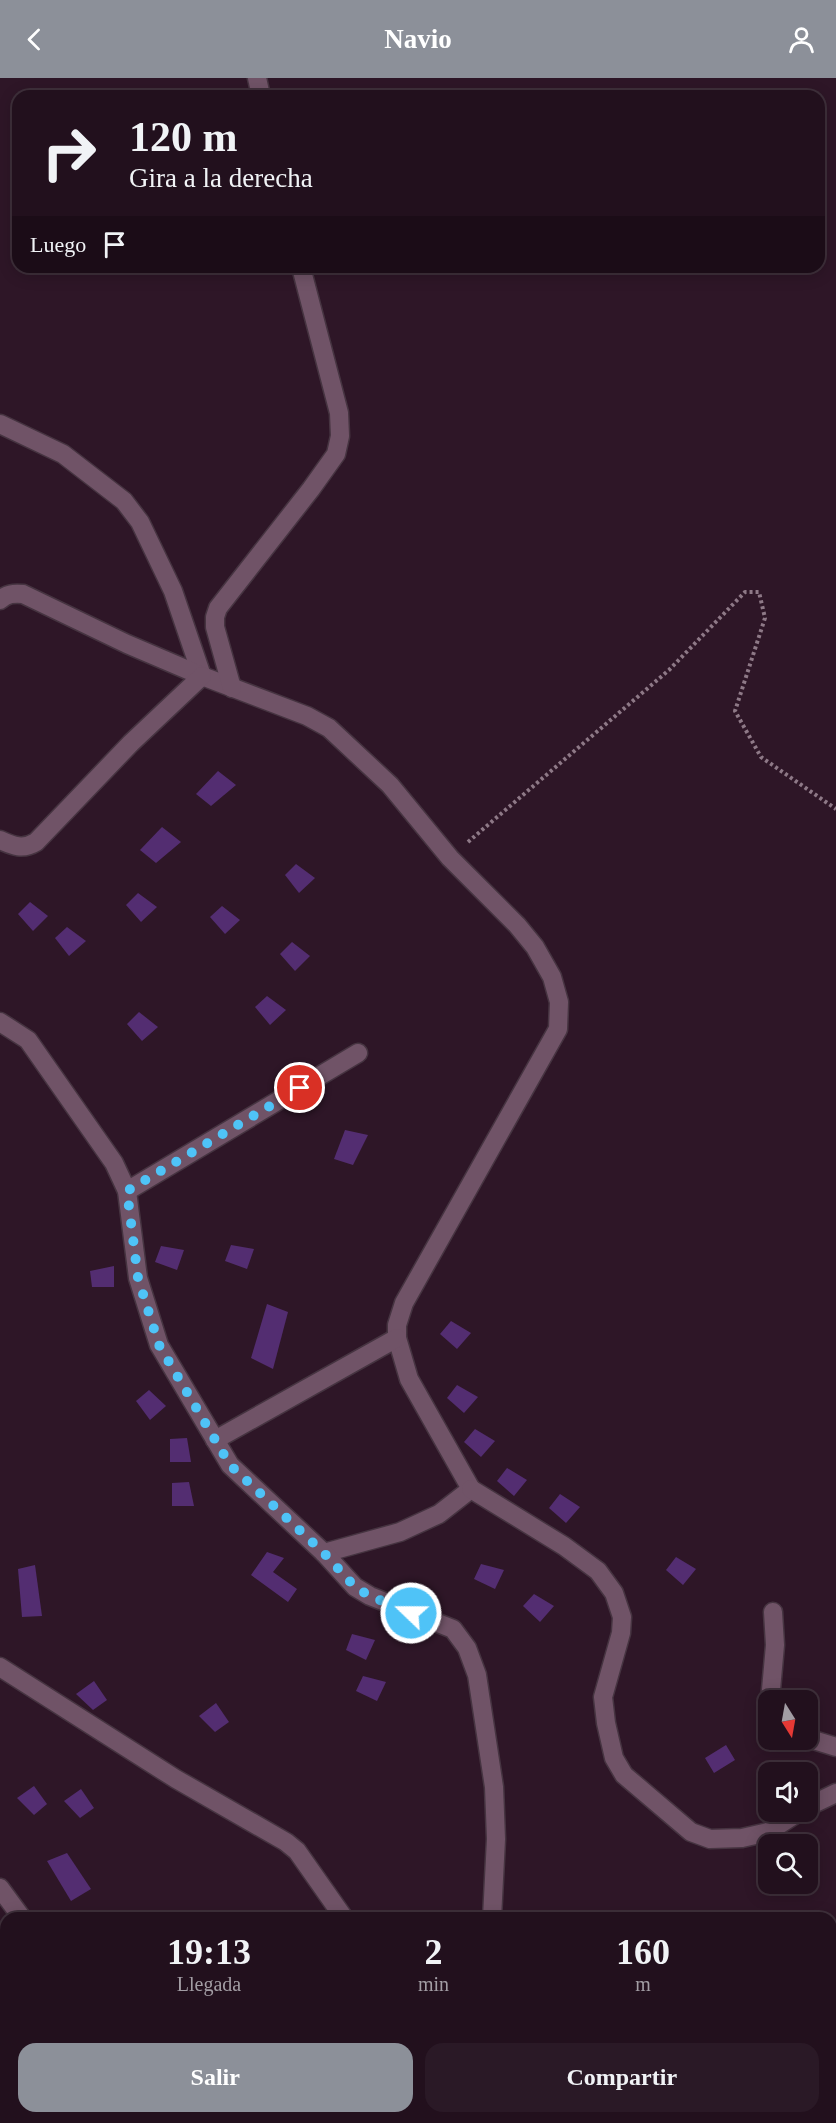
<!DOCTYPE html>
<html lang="es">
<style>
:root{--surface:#22101d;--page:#2a1926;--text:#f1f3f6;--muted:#a29da4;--line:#3f303b;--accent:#8c9099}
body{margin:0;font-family:Georgia,serif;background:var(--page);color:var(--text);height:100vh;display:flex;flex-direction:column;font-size:22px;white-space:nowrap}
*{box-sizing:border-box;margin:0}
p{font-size:20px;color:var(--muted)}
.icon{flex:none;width:33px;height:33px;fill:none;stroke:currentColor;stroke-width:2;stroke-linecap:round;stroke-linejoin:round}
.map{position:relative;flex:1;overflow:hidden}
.side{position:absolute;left:0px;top:1834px;width:837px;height:212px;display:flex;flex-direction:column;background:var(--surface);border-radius:18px 18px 0 0;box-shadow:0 3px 15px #0003,0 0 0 2px var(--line)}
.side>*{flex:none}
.guide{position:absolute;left:12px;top:12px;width:813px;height:183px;border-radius:18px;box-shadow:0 3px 15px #0003,0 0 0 2px var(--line);background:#22101d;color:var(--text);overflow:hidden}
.needle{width:39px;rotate:169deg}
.fabs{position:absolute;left:758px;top:1612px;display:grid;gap:12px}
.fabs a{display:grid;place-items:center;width:60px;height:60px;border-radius:12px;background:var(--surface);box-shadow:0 3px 15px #0003,0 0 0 2px var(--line);font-size:30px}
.pin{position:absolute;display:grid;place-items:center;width:51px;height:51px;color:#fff;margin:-26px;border:3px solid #fff;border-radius:50%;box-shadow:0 2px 6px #0007}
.me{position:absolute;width:66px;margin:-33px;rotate:292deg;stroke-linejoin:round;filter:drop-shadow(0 0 4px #0008)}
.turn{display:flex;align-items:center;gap:21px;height:126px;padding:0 18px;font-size:27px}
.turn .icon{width:78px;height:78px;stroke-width:2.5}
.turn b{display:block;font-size:42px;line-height:51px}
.then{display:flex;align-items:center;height:57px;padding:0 18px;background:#0003;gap:12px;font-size:22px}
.eta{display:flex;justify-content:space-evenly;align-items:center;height:102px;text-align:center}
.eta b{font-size:36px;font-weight:700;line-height:42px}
.primary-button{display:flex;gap:12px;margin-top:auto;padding:12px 18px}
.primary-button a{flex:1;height:69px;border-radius:18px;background:var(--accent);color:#fff;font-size:24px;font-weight:700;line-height:69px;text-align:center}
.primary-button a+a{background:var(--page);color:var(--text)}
header{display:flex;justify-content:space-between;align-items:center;height:78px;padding:0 18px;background:var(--accent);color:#fff;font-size:27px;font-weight:700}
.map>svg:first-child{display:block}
.building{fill:#532d71}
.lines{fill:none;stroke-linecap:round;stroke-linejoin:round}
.street-casing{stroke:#463441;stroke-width:21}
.path{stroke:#8e7987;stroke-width:4;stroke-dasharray:3 3;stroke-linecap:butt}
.street{stroke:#705367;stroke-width:18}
.route{stroke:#4fc3f7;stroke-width:10;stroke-dasharray:0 18}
</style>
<header><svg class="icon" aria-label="back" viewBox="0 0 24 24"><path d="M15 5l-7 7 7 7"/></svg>Navio<svg class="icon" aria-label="person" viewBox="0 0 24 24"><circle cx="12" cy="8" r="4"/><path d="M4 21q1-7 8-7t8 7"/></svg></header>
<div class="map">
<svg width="836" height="2045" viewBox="0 0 836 2045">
<rect width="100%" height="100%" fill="#2e1627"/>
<g class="building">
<polygon points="218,693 236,707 211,728 196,716"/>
<polygon points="162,749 181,764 156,785 140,772"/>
<polygon points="296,786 315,800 299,815 285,797"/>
<polygon points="138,815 157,829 141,844 126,827"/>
<polygon points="30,824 48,838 33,853 18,836"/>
<polygon points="222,828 240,842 225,856 210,839"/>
<polygon points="67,849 86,863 69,878 55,860"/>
<polygon points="292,864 310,878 295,893 280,876"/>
<polygon points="267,918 286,932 270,947 255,929"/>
<polygon points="139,934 158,949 142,963 127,946"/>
<polygon points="345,1052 368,1057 353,1087 334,1081"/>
<polygon points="231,1167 254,1171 247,1191 225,1183"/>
<polygon points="161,1168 184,1172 177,1192 155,1184"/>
<polygon points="114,1188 114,1209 92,1209 90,1193"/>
<polygon points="267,1226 288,1234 273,1291 251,1280"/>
<polygon points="451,1243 471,1255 457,1271 440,1256"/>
<polygon points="457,1307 478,1319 464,1335 447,1320"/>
<polygon points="149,1312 166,1328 150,1342 136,1323"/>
<polygon points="475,1351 495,1363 481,1379 464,1364"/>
<polygon points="187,1360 191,1384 170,1384 170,1361"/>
<polygon points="507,1390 527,1402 514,1418 497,1403"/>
<polygon points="189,1404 194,1428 172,1428 172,1405"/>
<polygon points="560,1416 580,1429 566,1445 549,1430"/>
<polygon points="267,1474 284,1480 273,1494 297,1511 288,1524 251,1497"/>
<polygon points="676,1479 696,1491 683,1507 666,1492"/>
<polygon points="481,1486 504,1492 495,1511 474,1501"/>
<polygon points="35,1487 42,1538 22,1539 18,1491"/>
<polygon points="534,1516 554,1528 540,1544 523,1528"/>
<polygon points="352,1556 375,1562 366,1582 346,1572"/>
<polygon points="363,1598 386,1604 377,1623 356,1613"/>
<polygon points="94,1603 107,1622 93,1632 76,1616"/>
<polygon points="216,1625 229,1644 215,1654 199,1638"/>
<polygon points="726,1667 735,1682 714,1695 705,1680"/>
<polygon points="34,1708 47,1726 34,1737 17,1720"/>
<polygon points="81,1711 94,1730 80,1740 64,1723"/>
<polygon points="67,1775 91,1811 71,1823 47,1783"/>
</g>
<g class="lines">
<defs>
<g id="street">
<polyline points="257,0 261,18"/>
<polyline points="0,346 63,376 124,423 140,444 173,513 202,598"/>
<path d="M0 522C7 516 13 515 23 516L127 566 202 598 307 638 329 650 390 707 450 780 517 847 535 869 552 899 559 924 558 951 404 1225 397 1247V1260L409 1301 471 1411 439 1436 400 1454 324 1475"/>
<polyline points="232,610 215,549 215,539 218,530 311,411 336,376 340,358 339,335 301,189"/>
<path d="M0 762C13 768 23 772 36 764L131 665 202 598"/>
<polyline points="0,944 28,962 114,1085 127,1113 138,1200 159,1267 230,1387 324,1475 355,1509 370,1518 453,1551 467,1570 477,1597 494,1709 496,1761 492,1840"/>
<polyline points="127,1113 358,975"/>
<polyline points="215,1362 397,1260"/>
<polyline points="471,1411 564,1468 598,1493 614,1515 622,1539 621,1555 603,1619 606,1645 614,1680 624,1697 691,1754 710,1761 742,1760 768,1754 799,1734"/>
<polyline points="0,1589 176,1701 286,1764 297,1773 344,1840"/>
<polyline points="770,1623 775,1567 773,1534"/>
<polyline points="807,1660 836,1669"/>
<polyline points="807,1729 836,1715"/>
<polyline points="0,1810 22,1840"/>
<polyline points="454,2040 457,2045"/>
<polyline points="555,2040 559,2045"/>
<polyline points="679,2045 726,2042 735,2045"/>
</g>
</defs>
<use href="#street" class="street-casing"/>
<polyline class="path" points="468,764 669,592 745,514 759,514 765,540 735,633 761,679 836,731"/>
<use href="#street" class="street"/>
</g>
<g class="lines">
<polyline class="route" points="300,1010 127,1113 138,1200 159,1267 230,1387 324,1475 355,1509 370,1518 411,1535"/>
</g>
</svg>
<div class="fabs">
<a><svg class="needle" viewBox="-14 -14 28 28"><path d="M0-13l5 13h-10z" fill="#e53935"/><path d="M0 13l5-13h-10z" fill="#a29da4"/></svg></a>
<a><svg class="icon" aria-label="sound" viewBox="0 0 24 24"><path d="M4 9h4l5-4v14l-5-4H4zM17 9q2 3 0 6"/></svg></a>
<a><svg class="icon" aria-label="search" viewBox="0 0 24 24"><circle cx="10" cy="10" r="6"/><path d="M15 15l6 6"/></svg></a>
</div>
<div class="pin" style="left:300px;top:1010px;background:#d93025"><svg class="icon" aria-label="arrive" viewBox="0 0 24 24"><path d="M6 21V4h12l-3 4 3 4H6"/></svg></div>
<svg class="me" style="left:411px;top:1535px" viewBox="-20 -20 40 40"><circle r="17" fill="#4fc3f7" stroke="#fff" stroke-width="3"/><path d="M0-11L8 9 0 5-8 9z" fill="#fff"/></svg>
<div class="guide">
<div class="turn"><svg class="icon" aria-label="right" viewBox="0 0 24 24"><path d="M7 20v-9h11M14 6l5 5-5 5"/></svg><div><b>120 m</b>Gira a la derecha</div></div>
<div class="then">Luego<svg class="icon" aria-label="arrive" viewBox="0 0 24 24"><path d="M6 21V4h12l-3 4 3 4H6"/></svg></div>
</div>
<section class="side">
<div class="eta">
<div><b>19:13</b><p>Llegada</p></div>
<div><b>2</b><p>min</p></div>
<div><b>160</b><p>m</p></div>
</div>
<div class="primary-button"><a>Salir</a><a>Compartir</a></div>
</section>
</div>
